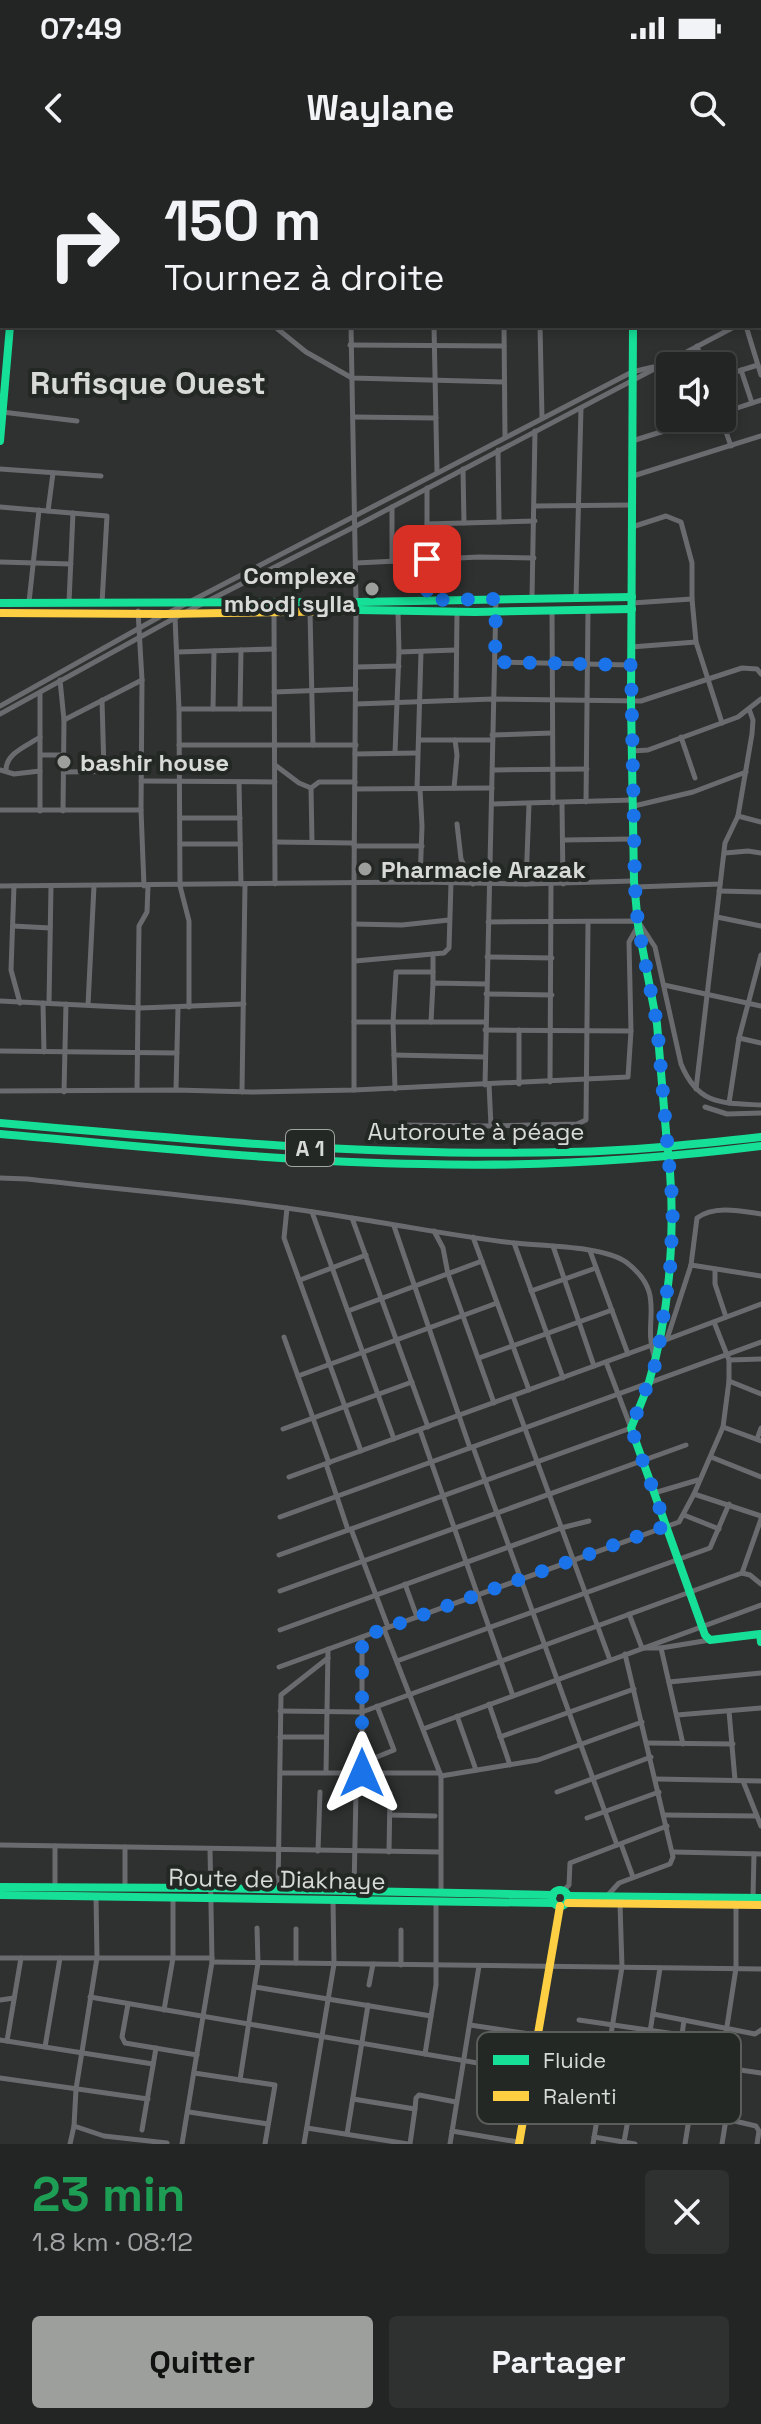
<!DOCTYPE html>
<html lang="fr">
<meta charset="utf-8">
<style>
:root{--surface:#222523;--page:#2e3130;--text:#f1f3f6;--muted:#a2a5a6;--line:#3f4241;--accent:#9c9f9c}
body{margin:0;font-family:"Space Grotesk",sans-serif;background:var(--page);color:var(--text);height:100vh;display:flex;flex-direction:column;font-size:30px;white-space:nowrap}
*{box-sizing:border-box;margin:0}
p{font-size:26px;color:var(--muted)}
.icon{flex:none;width:44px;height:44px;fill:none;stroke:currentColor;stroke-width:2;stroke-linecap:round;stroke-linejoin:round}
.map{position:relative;height:1984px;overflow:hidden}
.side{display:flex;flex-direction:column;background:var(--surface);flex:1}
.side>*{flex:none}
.top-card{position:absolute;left:0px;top:0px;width:762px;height:168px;box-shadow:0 4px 12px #0003,0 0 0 2px var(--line);background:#222523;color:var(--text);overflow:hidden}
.fabs{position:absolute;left:656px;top:192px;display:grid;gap:16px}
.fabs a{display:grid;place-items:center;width:80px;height:80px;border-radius:8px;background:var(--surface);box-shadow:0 4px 12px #0003,0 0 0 2px var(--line);font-size:40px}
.pin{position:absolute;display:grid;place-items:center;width:68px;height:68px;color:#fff;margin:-34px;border-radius:16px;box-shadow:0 4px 12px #0006}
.me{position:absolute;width:88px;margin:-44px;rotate:0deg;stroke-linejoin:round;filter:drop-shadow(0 0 6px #0008)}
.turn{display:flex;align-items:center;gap:28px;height:168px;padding:0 32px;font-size:36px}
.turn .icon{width:104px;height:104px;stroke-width:2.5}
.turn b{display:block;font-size:56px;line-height:68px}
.round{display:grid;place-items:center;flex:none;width:84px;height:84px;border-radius:8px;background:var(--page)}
.headline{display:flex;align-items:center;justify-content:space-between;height:136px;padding:0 32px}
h1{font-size:48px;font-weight:700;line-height:60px;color:#1e9e55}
.primary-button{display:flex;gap:16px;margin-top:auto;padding:16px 32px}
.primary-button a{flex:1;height:92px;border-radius:8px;background:var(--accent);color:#111;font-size:32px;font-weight:700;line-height:92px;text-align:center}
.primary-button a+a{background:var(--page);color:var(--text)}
.status{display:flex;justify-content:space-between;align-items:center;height:56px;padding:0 40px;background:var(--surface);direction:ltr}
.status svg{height:22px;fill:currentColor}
header{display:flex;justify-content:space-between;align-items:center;height:104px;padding:0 32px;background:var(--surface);font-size:36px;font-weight:700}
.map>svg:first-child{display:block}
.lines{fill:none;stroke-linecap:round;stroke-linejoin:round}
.street{stroke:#6a6b6f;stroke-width:5}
.fast{stroke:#16e098;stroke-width:8}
.slow{stroke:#ffcf43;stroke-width:8}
.fast-bridge{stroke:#16e098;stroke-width:8}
.route{stroke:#1a73e8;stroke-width:14;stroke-dasharray:0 25.2}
.poi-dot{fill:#9c9f9c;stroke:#242824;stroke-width:3}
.labels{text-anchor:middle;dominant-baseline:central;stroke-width:8;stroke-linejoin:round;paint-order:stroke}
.shield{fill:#242824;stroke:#a1a5a1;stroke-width:2}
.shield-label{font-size:22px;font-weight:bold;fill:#d7dad7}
.poi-label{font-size:24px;font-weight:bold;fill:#d7dad7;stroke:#242824;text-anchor:start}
.street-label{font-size:24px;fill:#d7dad7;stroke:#242824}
.district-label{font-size:32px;font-weight:bold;fill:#d7dad7;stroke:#242824}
.key{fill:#242824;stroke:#5a5d5a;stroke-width:2}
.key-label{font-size:22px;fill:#d7dad7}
</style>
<div class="status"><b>07:49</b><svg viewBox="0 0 49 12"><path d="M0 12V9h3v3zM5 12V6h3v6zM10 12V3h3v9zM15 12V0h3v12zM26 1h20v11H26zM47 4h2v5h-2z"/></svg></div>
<header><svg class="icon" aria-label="back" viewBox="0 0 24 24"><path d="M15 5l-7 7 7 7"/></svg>Waylane<svg class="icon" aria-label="search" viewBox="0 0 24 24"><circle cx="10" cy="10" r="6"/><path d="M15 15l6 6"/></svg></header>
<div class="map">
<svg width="761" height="1984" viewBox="0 0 761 1984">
<rect width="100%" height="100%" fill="#2e312f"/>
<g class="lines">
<g class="street">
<polyline points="435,0 438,2"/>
<polyline points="473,0 476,2"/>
<polyline points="561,0 564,2"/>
<polyline points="132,2 132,0"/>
<polyline points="168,2 168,0"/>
<polyline points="204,2 205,0"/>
<polyline points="362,2 362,0"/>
<polyline points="399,2 399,0"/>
<polyline points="415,2 417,0"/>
<polyline points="464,2 466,0"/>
<polyline points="533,2 535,0"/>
<polyline points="691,2 693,0"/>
<polyline points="746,2 747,0"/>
<polyline points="0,16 2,16"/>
<polyline points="760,43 761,45"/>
<polyline points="760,122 761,124"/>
<polyline points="760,154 761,154"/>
<polyline points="274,166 306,192 352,218 504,222"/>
<polyline points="351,166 356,441"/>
<polyline points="434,166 437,312"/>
<polyline points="504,166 505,277"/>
<polyline points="540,166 542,258"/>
<polyline points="746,166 761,215"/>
<polyline points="350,185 504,186"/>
<polyline points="697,186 704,206"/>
<polyline points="666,203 670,215"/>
<polyline points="741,210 752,243"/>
<polyline points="722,216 758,205"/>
<polyline points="2,252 77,261"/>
<polyline points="722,253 761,240"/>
<polyline points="353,257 436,258"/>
<polyline points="721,258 731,286"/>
<polyline points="632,281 706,258"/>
<polyline points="498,290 499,362"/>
<polyline points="0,309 101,316"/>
<polyline points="463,309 464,363"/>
<polyline points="633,316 761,276"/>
<polyline points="535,346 632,345"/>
<polyline points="0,347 107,356 102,443"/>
<polyline points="392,347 392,401"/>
<polyline points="48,351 53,313"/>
<polyline points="427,364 535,361"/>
<polyline points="632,367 666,356 681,362 692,403 692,439"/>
<polyline points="0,402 71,404"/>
<polyline points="356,403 479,397 534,398"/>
<polyline points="532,438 535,271"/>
<polyline points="576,438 581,248"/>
<polyline points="427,440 427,328"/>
<polyline points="29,442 39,350"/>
<polyline points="69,442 73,353"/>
<polyline points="632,443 692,439 696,482 722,563"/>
<polyline points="552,450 553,643"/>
<polyline points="138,451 142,520 141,650 144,726"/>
<polyline points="170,452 632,212 653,207"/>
<polyline points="310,452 313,585"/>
<polyline points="274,453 275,724"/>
<polyline points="175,458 179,549 180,726 189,761 189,847"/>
<polyline points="631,487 696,482"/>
<polyline points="178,492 274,489"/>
<polyline points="399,492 456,490"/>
<polyline points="495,502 630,505"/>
<polyline points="356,507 399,506"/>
<polyline points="60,520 64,560 63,651"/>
<polyline points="274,532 356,529"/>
<polyline points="40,534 40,651"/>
<polyline points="102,540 104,611"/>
<polyline points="456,540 457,452"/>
<polyline points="356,544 493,539 641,541 742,508 757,509 761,514"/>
<polyline points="0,546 161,456"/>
<polyline points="179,549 274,549"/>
<polyline points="213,549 214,491"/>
<polyline points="240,549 241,490"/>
<polyline points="0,554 182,454 356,366 736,166"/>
<polyline points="64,560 142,520"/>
<polyline points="492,575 552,573"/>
<polyline points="681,577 695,618"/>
<polyline points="419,580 492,580"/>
<polyline points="179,585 356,585"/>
<polyline points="632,591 648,590 738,557 761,539"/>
<polyline points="395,593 399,492 398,452"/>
<polyline points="355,594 417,593"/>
<polyline points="41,595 64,595"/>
<polyline points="275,605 299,623 311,628 319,622 355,622"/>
<polyline points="0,610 14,614 40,611"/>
<path d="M6 610C6 593 27 586 40 577"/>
<polyline points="493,610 587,609"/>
<polyline points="64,612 142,611"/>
<polyline points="141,621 275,622"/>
<polyline points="239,622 241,724"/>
<polyline points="311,628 312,682"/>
<polyline points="454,628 457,595 455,580"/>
<polyline points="355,629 492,628"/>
<polyline points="417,629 421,492"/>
<polyline points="420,629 422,666 420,722"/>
<polyline points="586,642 588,451"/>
<polyline points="562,643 563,724"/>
<polyline points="492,644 633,640"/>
<polyline points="634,646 693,632 746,612"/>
<polyline points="0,650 141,650"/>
<polyline points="738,656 752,574 753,560 749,549"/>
<polyline points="180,658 240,658"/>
<polyline points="457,664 461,699 473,724"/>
<polyline points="564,680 633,679"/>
<polyline points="275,682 354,683"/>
<polyline points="180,684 240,684"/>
<polyline points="354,686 422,686"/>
<polyline points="725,693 748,691 761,693"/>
<polyline points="526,724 529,644"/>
<polyline points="0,726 420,722 526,724 633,721"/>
<polyline points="14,726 11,810 20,843"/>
<polyline points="635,727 720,724"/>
<polyline points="719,731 761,732"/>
<polyline points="717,757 761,766"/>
<path d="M488 762 638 761 655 787 681 904C698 945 721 943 761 945"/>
<polyline points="354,764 402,765 449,760"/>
<polyline points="13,766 50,768"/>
<polyline points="487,797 552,798"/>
<polyline points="355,801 433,794"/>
<polyline points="433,812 433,794 444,793 449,788 451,723"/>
<polyline points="664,825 761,846"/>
<polyline points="486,834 552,835"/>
<polyline points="0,841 140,848 244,844"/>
<polyline points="43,843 44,892"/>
<polyline points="49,843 51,726"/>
<polyline points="88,845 94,726"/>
<polyline points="354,862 485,862"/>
<polyline points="431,862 433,823 486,824"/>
<polyline points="485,870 631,871"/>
<polyline points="739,878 761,883"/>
<polyline points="0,891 177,893"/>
<polyline points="394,895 485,897"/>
<polyline points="550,922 551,724"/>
<polyline points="489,924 491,966"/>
<polyline points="519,924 519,870"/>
<polyline points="485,925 496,439"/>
<polyline points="395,929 393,862 396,812 433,812 433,823"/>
<polyline points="696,929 725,683 738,656 761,662"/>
<polyline points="137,930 139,766 147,752 148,726"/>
<polyline points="176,930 178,848"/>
<polyline points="354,930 354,723 356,451"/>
<polyline points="0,931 176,930 251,932 354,930 628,917 631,871 629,782 638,766"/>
<polyline points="64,932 66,844"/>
<polyline points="242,932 245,724"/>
<polyline points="729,943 739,878 761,795"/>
<polyline points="705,947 727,954 761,953"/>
<polyline points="399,965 491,966 577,964 586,960 588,763"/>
<path d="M0 1018 27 1019C136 1031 245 1040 352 1058 406 1066 460 1077 514 1083 542 1086 604 1086 626 1102 668 1134 642 1159 654 1196"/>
<polyline points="287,1048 284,1078 361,1291"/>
<polyline points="312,1052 394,1279"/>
<polyline points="352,1058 428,1267"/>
<polyline points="394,1066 470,1288"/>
<polyline points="434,1071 443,1088 448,1114 494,1243"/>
<polyline points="473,1077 529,1230"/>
<polyline points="514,1083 563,1218"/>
<polyline points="553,1086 594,1206"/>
<polyline points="590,1091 628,1194"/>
<path d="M691 1105 697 1058C714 1045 741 1051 761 1054"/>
<polyline points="715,1109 715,1124 726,1157"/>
<polyline points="300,1120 366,1095"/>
<polyline points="531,1131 596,1108"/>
<polyline points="348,1151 482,1101"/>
<polyline points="284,1177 329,1303"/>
<polyline points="668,1179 761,1144"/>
<polyline points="659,1184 667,1179 691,1105 761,1116"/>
<polyline points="479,1198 612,1150"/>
<polyline points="729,1200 761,1199"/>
<polyline points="298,1216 497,1143"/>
<polyline points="729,1221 761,1234"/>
<polyline points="513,1236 610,1500"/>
<polyline points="723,1267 761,1281"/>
<polyline points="283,1269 412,1222"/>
<polyline points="420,1270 513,1536"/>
<polyline points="757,1279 761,1268"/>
<polyline points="473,1287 617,1685"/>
<polyline points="711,1297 761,1317"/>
<polyline points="326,1304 348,1370"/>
<polyline points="289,1317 652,1185"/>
<polyline points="654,1333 698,1320"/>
<polyline points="694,1334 761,1356"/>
<polyline points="684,1355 719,1369"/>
<polyline points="280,1357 761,1182"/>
<polyline points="351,1369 388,1467"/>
<polyline points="279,1395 631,1268 606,1202"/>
<polyline points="742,1413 761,1359"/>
<polyline points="405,1424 417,1457"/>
<polyline points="280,1431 686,1285"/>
<polyline points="629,1454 642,1488 661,1488 710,1480"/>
<polyline points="384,1469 441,1616 441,1733"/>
<polyline points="280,1470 561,1368 589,1361"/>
<polyline points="661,1488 683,1584"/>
<polyline points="397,1501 710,1388 729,1344"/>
<polyline points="279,1507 679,1362 694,1334 723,1267 729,1221 729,1200 714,1162"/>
<polyline points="669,1522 761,1513"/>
<polyline points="489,1544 510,1605"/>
<polyline points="280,1551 362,1552 742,1413 750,1415 761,1424"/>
<polyline points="729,1551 735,1620"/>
<polyline points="677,1555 761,1548"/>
<polyline points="457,1556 476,1610"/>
<polyline points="423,1569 761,1445"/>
<polyline points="280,1577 326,1577"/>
<polyline points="500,1577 634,1529"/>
<polyline points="647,1583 733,1584"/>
<polyline points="362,1603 394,1590 377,1546"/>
<polyline points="326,1612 328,1489"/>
<polyline points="280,1613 440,1613"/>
<polyline points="362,1613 362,1477"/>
<polyline points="441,1616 538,1600 642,1562"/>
<polyline points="656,1619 761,1621"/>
<polyline points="743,1621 761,1666"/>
<polyline points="557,1632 651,1597"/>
<polyline points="390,1655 435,1656"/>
<polyline points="665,1655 756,1656"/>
<polyline points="587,1658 659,1632"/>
<polyline points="621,1684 633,1717"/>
<polyline points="0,1685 440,1692"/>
<polyline points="55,1686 55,1728"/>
<polyline points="318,1691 320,1632"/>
<polyline points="389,1692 390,1633"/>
<polyline points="674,1692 761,1694"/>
<polyline points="125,1726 125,1687"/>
<polyline points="278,1730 281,1535 328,1498"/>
<polyline points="564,1730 569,1725 570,1703 667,1666"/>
<polyline points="354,1731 356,1631"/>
<polyline points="608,1735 619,1723 670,1704 673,1697 625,1494"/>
<polyline points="753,1737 754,1694"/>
<polyline points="0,1798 212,1798"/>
<polyline points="212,1802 761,1809"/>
<polyline points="296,1803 296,1769"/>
<polyline points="401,1805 401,1770"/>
<polyline points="369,1825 373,1804"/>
<polyline points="255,1827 431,1856"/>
<polyline points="90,1837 531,1912"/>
<polyline points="0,1840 14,1838"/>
<polyline points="128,1844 122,1877 125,1883 197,1895"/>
<polyline points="164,1850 173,1798 173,1738"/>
<polyline points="653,1854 755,1874 761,1870"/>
<polyline points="579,1860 682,1875 684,1860"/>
<polyline points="470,1865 537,1875"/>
<polyline points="650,1872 660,1808"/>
<polyline points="0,1880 153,1904"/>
<polyline points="7,1881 21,1798"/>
<polyline points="45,1887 60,1798"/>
<polyline points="425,1894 436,1825 436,1741"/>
<polyline points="606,1901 679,1913"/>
<polyline points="720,1907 761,1913"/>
<polyline points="194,1913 275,1925 265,1984"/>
<polyline points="0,1918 148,1939"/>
<polyline points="240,1920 258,1803 257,1768"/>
<polyline points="529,1927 726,1959 756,1966 759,1971 757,1984"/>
<polyline points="353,1939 415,1949 416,1938 419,1935 456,1942"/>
<polyline points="674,1950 682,1875"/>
<polyline points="189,1952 268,1964"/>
<polyline points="713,1957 736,1808 736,1745"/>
<polyline points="74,1966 104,1976 167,1983"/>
<polyline points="307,1968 408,1984"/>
<polyline points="142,1970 156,1888"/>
<polyline points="452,1971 518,1982"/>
<polyline points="347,1974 368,1845"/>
<polyline points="594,1977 635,1984"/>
<polyline points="624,1982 631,1943"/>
<polyline points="70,1984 74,1966 76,1929 97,1798 96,1736"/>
<polyline points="182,1984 212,1802 210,1689"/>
<polyline points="304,1984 334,1804 333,1740"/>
<polyline points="410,1984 415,1949"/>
<polyline points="450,1984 479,1806"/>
<polyline points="593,1984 622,1807 620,1744"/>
<polyline points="685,1984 690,1953"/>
<polyline points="722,1984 726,1959"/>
</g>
<g class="fast">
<polyline points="23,0 23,2"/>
<polyline points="30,0 30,2"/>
<polyline points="0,140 2,134"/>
<polyline points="0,147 1,147"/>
<polyline points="633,166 631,541 634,721 638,765 657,864 666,972"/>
<polyline points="0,281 10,166"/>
<polyline points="358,442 632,437"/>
<polyline points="0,443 353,442"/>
<polyline points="359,450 475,452 632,449"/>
<path d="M0 963C189 980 378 997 568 992 633 991 697 984 761 977"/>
<path d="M0 974C141 986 281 1002 423 1004 536 1007 649 1000 761 986"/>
<path d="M670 1012C675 1079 669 1157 649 1222 644 1237 637 1253 631 1268L705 1475 710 1480 760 1474 761 1482"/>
<polyline points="0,1727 211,1728 553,1735"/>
<circle cx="560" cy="1738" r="8"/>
<polyline points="0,1735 553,1743"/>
<polyline points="569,1736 761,1738"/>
</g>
<g class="slow">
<polyline points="0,453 165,454 353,451"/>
<polyline points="568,1743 761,1745"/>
<polyline points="519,1984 560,1746"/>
</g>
<polyline class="fast-bridge" points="666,972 670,1012"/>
</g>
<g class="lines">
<polyline class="route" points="362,1613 362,1477 666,1366 631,1268 657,1200 670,1111 673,1049 657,864 638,765 635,727 631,505 495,502 496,439 427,440 427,399"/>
</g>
<g class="poi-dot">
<circle cx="372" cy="429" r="8"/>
<circle cx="64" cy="602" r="8"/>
<circle cx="365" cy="709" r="8"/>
</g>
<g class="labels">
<rect class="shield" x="286" y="970" width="48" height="36" rx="6"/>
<g class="shield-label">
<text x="310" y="988">A 1</text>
</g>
<g class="poi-label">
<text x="356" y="415" text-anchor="end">Complexe<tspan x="356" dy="28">mbodj sylla</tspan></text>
<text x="80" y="602">bashir house</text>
<text x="381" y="709">Pharmacie Arazak</text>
</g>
<g class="street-label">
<text x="476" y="971">Autoroute à péage</text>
<text transform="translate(277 1719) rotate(1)">Route de Diakhaye</text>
</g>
<g class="district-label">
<text x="148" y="223">Rufisque Ouest</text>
</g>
</g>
<rect x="477" y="1872" width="264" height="92" rx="12" class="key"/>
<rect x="493" y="1895" width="36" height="10" fill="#16e098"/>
<rect x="493" y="1931" width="36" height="10" fill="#ffcf43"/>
<g class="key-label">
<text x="543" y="1908">Fluide</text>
<text x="543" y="1944">Ralenti</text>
</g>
</svg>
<div class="fabs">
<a><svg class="icon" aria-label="sound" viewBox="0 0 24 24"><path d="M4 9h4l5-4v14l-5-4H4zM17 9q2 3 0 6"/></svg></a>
</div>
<div class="pin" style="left:427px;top:399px;background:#d93025"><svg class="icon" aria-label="arrive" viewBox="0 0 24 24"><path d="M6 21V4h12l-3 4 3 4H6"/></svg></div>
<svg class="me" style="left:362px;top:1613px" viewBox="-20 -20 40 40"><path d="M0-17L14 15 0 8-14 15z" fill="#1a73e8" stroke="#fff" stroke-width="4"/></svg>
<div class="top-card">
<div class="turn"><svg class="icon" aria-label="right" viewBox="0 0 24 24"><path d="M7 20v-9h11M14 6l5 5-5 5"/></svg><div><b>150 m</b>Tournez à droite</div></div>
</div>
</div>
<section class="side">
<div class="headline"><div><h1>23 min</h1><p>1.8 km · 08:12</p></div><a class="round"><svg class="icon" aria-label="close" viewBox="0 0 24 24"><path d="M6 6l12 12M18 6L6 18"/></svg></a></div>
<div class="primary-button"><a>Quitter</a><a>Partager</a></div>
</section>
